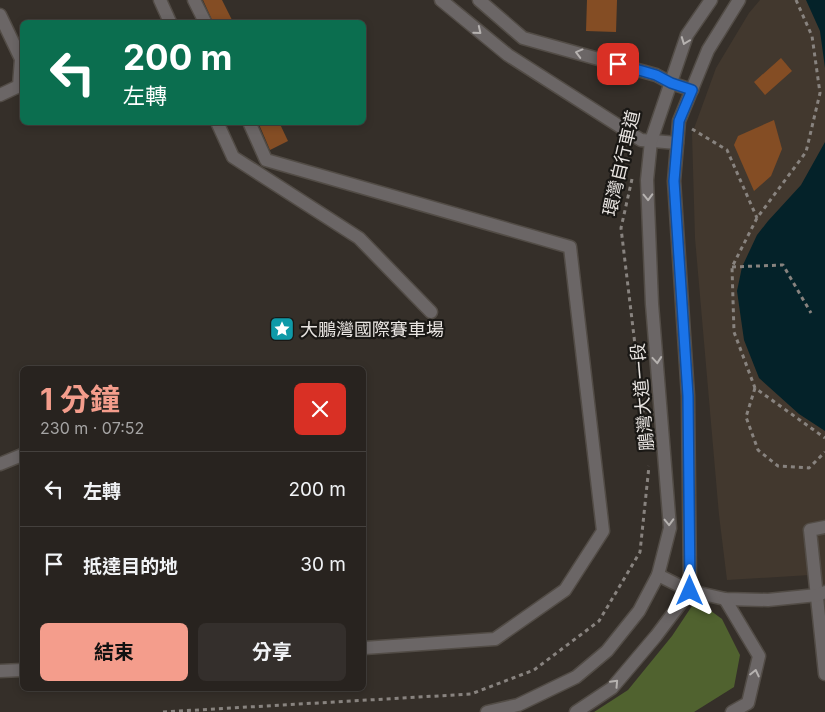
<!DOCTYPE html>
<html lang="zh-TW">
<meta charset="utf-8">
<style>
:root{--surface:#28231f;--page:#342f2c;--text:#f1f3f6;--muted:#a5a4a4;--line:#44403d;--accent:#f49d8c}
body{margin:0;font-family:Inter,"Noto Sans TC",sans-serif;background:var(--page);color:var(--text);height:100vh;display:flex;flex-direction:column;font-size:19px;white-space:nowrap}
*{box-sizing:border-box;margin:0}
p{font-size:16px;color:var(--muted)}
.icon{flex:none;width:28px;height:28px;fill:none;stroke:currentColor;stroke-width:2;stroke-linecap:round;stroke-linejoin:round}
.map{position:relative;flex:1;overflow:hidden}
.details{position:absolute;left:20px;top:366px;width:346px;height:325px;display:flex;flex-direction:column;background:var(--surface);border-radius:8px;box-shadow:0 2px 8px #0003,0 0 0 1px var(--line)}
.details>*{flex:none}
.top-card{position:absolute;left:20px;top:20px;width:346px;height:105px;border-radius:8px;box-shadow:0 2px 8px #0003,0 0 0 1px var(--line);background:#0b6e4f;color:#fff;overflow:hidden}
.pin{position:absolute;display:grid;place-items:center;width:42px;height:42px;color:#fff;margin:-21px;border-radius:10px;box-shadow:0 2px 8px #0006}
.me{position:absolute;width:55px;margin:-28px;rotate:0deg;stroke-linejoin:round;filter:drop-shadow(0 0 4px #0008)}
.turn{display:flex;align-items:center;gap:18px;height:105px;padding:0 20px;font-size:22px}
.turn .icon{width:65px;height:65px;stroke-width:2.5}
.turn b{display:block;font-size:35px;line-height:42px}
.round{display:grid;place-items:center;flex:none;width:52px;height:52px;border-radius:8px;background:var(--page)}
.summary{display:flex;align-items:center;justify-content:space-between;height:85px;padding:0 20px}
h1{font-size:30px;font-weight:700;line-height:38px;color:var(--accent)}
.button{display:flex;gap:10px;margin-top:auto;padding:10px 20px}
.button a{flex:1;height:58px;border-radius:8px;background:var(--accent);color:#111;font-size:20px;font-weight:700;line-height:58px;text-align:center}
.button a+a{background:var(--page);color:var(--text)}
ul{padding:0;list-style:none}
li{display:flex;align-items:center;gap:15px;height:75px;padding:0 20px;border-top:1px solid var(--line)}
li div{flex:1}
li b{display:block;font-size:19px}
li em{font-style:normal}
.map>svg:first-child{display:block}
.built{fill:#42382e}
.green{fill:#50622f}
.water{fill:#042229}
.building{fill:#844d24}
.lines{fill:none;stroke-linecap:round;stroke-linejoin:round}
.minor-casing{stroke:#524c46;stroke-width:15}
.path{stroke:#88837f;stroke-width:3;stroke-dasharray:4 4;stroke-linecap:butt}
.minor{stroke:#6b6666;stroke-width:12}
.oneway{stroke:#b6b2b0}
.route-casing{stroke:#114b97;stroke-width:12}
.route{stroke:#1a73e8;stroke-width:9}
.labels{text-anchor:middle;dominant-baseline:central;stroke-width:4.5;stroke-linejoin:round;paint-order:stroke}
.street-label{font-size:18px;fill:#e8e4e1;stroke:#1a1815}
.poi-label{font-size:18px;fill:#e8e4e1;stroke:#1a1815;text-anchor:start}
</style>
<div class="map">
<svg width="825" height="712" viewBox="0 0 825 712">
<rect width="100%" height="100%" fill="#352f29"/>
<polygon class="built" points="760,0 825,0 825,643 810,575 727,580 719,515 695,238 692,134 716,68 749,13"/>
<polygon class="green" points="696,600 722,619 740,655 734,687 694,712 594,712 628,690 672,636"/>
<g class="water">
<polygon points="806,0 825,0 825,68 820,31"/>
<polygon points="825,142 825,431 799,414 759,378 744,340 737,291 742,267 757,235 768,221 801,185"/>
</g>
<g class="building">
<polygon points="203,0 222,0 233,22 213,22"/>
<polygon points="587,0 617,0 616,32 586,31"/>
<polygon points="781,58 792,71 765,95 754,82"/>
<polygon points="774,120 782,149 771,176 754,191 734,145 738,136"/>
<polygon points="258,122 279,122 288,141 270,150"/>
</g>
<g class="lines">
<defs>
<g id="minor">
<polyline points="160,0 170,22"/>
<polyline points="194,0 205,22"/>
<polyline points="441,0 508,55 641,140 677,143"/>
<polyline points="479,0 523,38 656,75 671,83 692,90"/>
<polyline points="0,15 21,59 19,86 0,95"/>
<polyline points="217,122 233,157 359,238 431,312"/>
<polyline points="249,122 266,160 570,247 603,531 565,590 495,639 364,648"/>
<polyline points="0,464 22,455"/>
<polyline points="825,527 810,530 825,674"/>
<polyline points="658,575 690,591 725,599 768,600 817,595 825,592"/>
<polyline points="725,599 759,656 748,703 732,712"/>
<polyline points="0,671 22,670"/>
<polyline points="487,712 518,705 576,677 607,651 639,611 658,575 670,528 652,304 647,180 651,141 687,35 711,0"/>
<polyline points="576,712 612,688 656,636 690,591 688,396 674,181 679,121 708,50 739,0"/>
</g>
</defs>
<use href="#minor" class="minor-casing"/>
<g class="path">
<polyline points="796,0 812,36 820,93 806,152 757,218 732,267 734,332 755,388 825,438"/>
<polyline points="692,129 727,150 757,218"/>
<polyline points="632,179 621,228 647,445"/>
<polyline points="732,267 783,265 811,313"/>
<polyline points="755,388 746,417 758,450 778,466 809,468 825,452"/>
<polyline points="163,712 471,694 534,670 599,621 640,552 649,466"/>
</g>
<use href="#minor" class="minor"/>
</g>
<defs><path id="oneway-chevron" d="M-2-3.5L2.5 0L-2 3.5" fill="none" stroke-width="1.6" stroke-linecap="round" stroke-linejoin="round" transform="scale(1.25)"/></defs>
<g class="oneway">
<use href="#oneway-chevron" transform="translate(478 31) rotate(39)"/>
<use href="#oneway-chevron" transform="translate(685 41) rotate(111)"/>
<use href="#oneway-chevron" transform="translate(579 53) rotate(-165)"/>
<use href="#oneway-chevron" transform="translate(648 197) rotate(88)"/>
<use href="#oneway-chevron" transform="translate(657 360) rotate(85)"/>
<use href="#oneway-chevron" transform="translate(669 522) rotate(88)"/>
<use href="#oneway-chevron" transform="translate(755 673) rotate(-77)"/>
<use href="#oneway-chevron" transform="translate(615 683) rotate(-47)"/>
</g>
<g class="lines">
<defs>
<polyline id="route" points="618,64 656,75 671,83 692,90 679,121 674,181 688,396 690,591"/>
</defs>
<use href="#route" class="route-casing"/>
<use href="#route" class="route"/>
</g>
<defs>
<symbol id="sight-square" viewBox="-11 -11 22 22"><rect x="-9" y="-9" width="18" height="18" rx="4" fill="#0f9aa8" stroke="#1a1815"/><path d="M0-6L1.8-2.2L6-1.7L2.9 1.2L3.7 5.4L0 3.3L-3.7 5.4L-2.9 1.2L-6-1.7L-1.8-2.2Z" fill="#fff"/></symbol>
</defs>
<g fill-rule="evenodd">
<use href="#sight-square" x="268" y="315" width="28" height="28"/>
</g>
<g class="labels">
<g class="street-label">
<text transform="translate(621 163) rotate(-77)">環灣自行車道</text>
<text transform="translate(642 397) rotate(-95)">鵬灣大道一段</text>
</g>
<g class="poi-label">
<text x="300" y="329">大鵬灣國際賽車場</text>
</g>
</g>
</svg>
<div class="pin" style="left:618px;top:64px;background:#d93025"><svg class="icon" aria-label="arrive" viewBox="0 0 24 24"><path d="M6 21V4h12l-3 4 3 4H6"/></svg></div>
<svg class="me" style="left:690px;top:591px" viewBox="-20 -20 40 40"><path d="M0-17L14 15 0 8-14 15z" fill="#1a73e8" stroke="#fff" stroke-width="4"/></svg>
<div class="top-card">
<div class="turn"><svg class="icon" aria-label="left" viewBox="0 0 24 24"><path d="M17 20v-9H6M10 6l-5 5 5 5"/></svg><div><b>200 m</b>左轉</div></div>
</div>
<section class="details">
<div class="summary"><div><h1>1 分鐘</h1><p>230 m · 07:52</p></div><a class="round" style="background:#d93025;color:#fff"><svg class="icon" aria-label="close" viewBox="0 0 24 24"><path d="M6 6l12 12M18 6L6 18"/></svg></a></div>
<ul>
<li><svg class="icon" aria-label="left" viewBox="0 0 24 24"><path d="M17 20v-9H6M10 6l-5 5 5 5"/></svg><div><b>左轉</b></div><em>200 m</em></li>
<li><svg class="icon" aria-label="arrive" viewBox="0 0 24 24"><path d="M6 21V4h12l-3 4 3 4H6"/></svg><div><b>抵達目的地</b></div><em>30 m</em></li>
</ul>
<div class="button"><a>結束</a><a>分享</a></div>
</section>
</div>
